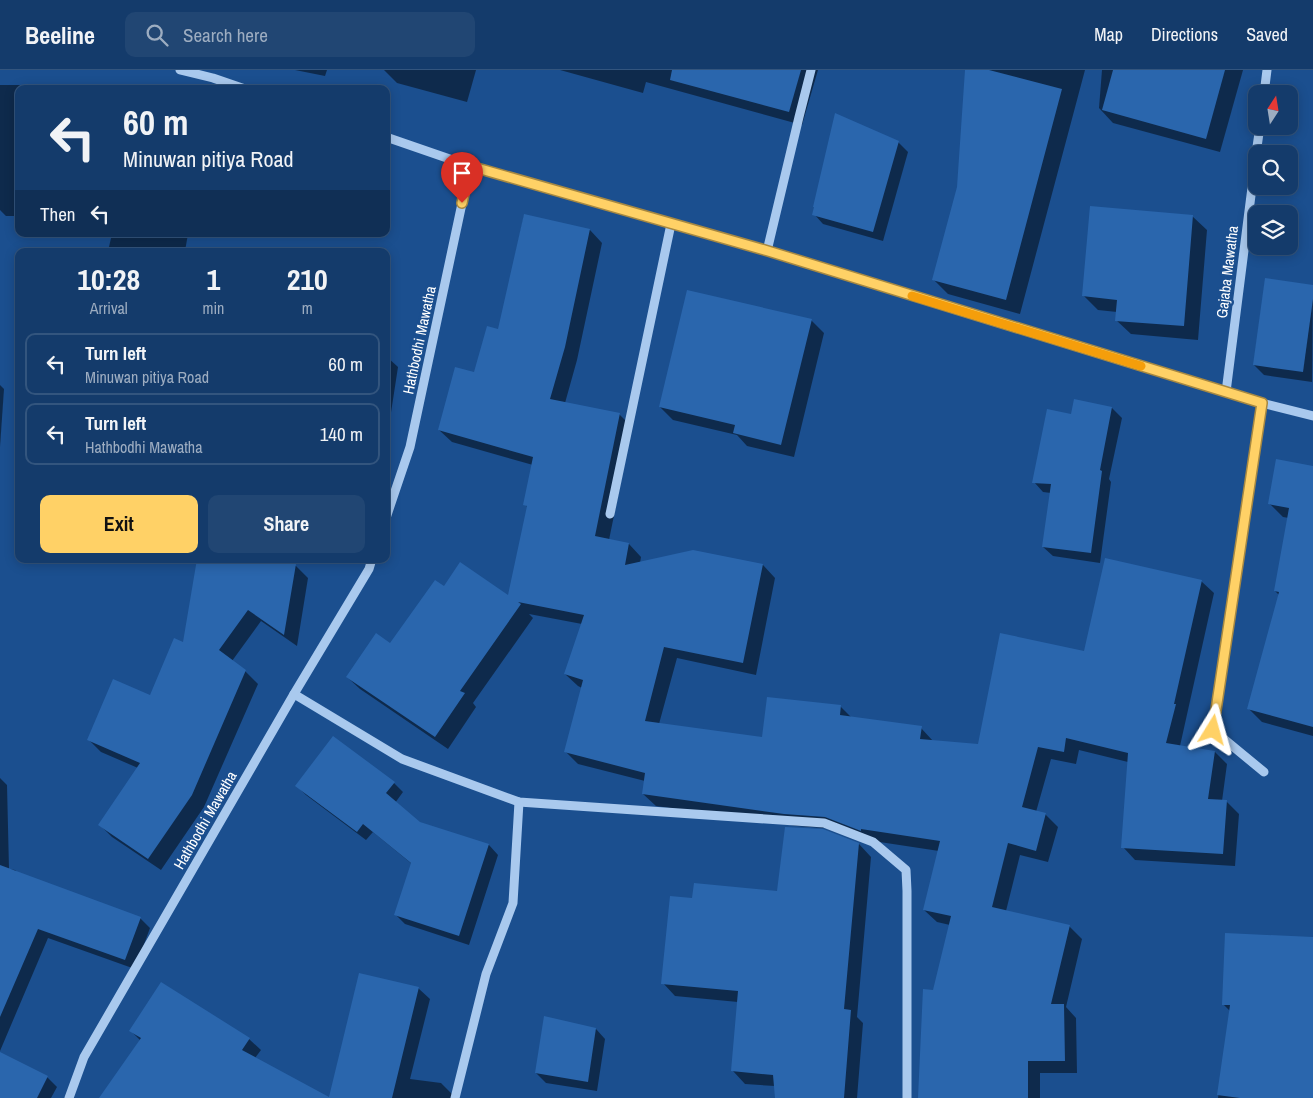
<!DOCTYPE html>
<style>
:root{--surface:#143b6b;--page:#214673;--text:#f1f3f6;--muted:#9dadc1;--line:#33557e;--accent:#ffd166}
body{margin:0;font-family:"Archivo Narrow",sans-serif;background:var(--page);color:var(--text);height:100vh;display:flex;flex-direction:column;font-size:19px;white-space:nowrap}
*{box-sizing:border-box;margin:0}
p{font-size:16px;color:var(--muted)}
.icon{flex:none;width:28px;height:28px;fill:none;stroke:currentColor;stroke-width:2;stroke-linecap:round;stroke-linejoin:round}
.map{position:relative;flex:1;overflow:hidden}
.sheet{position:absolute;left:15px;top:178px;width:375px;height:315px;display:flex;flex-direction:column;background:var(--surface);border-radius:10px;box-shadow:0 2px 12px #0003,0 0 0 1px var(--line)}
.sheet>*{flex:none}
.top-card{position:absolute;left:15px;top:15px;width:375px;height:152px;border-radius:10px;box-shadow:0 2px 12px #0003,0 0 0 1px var(--line);background:#143b6b;color:var(--text);overflow:hidden}
.needle{width:32px;rotate:12deg}
.fabs{position:absolute;left:1248px;top:15px;display:grid;gap:10px}
.fabs a{display:grid;place-items:center;width:50px;height:50px;border-radius:10px;background:var(--surface);box-shadow:0 2px 12px #0003,0 0 0 1px var(--line);font-size:25px}
.pin{position:absolute;display:grid;place-items:center;width:42px;height:42px;color:#fff;margin:-51px -21px;border-radius:50% 50% 50% 0;rotate:-45deg;box-shadow:0 0 5px #0007}
.pin .icon{rotate:45deg}
.me{position:absolute;width:55px;margin:-28px;rotate:8deg;stroke-linejoin:round;filter:drop-shadow(0 0 4px #0008)}
.turn{display:flex;align-items:center;gap:18px;height:105px;padding:0 25px;font-size:22px}
.turn .icon{width:65px;height:65px;stroke-width:2.5}
.turn b{display:block;font-size:35px;line-height:42px}
.then{display:flex;align-items:center;height:48px;padding:0 25px;background:#0003;gap:10px;font-size:19px}
.eta{display:flex;justify-content:space-evenly;align-items:center;height:85px;text-align:center}
.eta b{font-size:30px;font-weight:700;line-height:35px}
.cta{display:flex;gap:10px;margin-top:auto;padding:10px 25px}
.cta a{flex:1;height:58px;border-radius:10px;background:var(--accent);color:#111;font-size:20px;font-weight:700;line-height:58px;text-align:center}
.cta a+a{background:var(--page);color:var(--text)}
ul{padding:0;list-style:none}
li{display:flex;align-items:center;gap:15px;height:62px;margin:0 10px 8px;padding:0 15px;border:2px solid var(--line);border-radius:10px}
li div{flex:1}
li b{display:block;font-size:19px}
li em{font-style:normal}
header{display:flex;align-items:center;gap:30px;box-sizing:border-box;height:70px;padding:0 25px;background:var(--surface);border-bottom:1px solid var(--line)}
header strong{font-size:24px}
nav{display:flex;gap:28px;margin-inline-start:auto;font-size:18px}
.search{width:350px;height:45px;background:var(--page);display:flex;align-items:center;gap:12px;box-sizing:border-box;padding:0 18px;border-radius:10px;color:var(--muted);font-size:19px}
.map>svg:first-child{display:block}
.shadow{fill:#0007}
.building{fill:#2a66ad}
.lines{fill:none;stroke-linecap:round;stroke-linejoin:round}
.minor{stroke:#a9c9ee;stroke-width:9}
.route-casing{stroke:#a68842;stroke-width:12}
.route{stroke:#ffd166;stroke-width:9}
.slow{stroke:#f59e0b;stroke-width:9}
.labels{text-anchor:middle;dominant-baseline:central;stroke-width:5;stroke-linejoin:round;paint-order:stroke}
.street-label{font-size:15px;fill:#fff;stroke:#1b4f8f}
</style>
<header>
<strong>Beeline</strong>
<div class="search"><svg class="icon" aria-label="search" viewBox="0 0 24 24"><circle cx="10" cy="10" r="6"/><path d="M15 15l6 6"/></svg>Search here</div>
<nav><a>Map</a><a>Directions</a><a>Saved</a></nav>
</header>
<div class="map">
<svg width="1313" height="1028" viewBox="0 0 1313 1028">
<rect width="100%" height="100%" fill="#1b4f8f"/>
<g class="shadow">
<polygon points="295,0 327,0 325,6"/>
<polygon points="384,0 476,0 467,32 397,13"/>
<polygon points="560,0 818,0 802,55 646,12 643,23"/>
<polygon points="967,0 1085,0 1020,244 948,224 934,210 959,117"/>
<polygon points="1102,0 1243,0 1220,82 1113,53 1099,38"/>
<polygon points="0,15 44,15 48,19 19,19 19,146 6,146 0,140"/>
<polygon points="898,72 908,82 883,171 823,154 814,144"/>
<polygon points="524,146 590,160 602,173 577,290 565,333 619,344 632,357 609,470 629,474 641,487 640,493 763,495 775,508 756,605 677,588 659,654 763,669 840,636 852,648 921,658 933,671 979,675 1085,583 1201,511 1214,523 1180,676 1215,682 1227,694 1222,731 1226,731 1239,744 1235,796 1135,790 1123,777 1128,692 1079,680 1076,694 1051,689 1036,742 1045,744 1058,757 1048,792 1020,785 1006,841 1069,856 1082,869 1066,937 1076,948 1077,1003 1040,1003 1040,1028 920,1028 934,921 950,855 937,852 924,840 939,781 873,771 838,759 797,756 656,736 643,724 645,711 578,694 565,681 582,618 578,616 565,604 582,554 529,544 533,548 473,633 476,637 448,679 360,619 347,607 391,574 444,518 509,527 528,438 525,434 533,395 452,372 439,360 475,304 499,260"/>
<polygon points="1192,146 1207,160 1198,270 1131,264 1116,250 1117,242 1098,240 1084,226"/>
<polygon points="112,164 188,164 185,181 108,181"/>
<polygon points="1313,216 1312,312 1264,305 1254,295"/>
<polygon points="811,250 824,263 794,387 747,376 737,365 673,350 660,337"/>
<polygon points="386,286 398,297 386,375"/>
<polygon points="0,315 4,319 0,377"/>
<polygon points="1075,331 1112,338 1122,348 1109,409 1111,412 1100,493 1053,486 1043,477 1051,423 1043,422 1034,412 1072,345"/>
<polygon points="1313,397 1313,666 1262,652 1249,639 1279,525 1275,521 1289,448 1283,447 1270,434"/>
<polygon points="198,489 254,489 296,496 308,508 297,576 261,551 232,591 245,601 258,614 204,737 161,800 112,767 100,755 138,698 101,682 89,670 150,626 184,574"/>
<polygon points="0,708 7,715 9,799 15,800 18,803 140,848 150,858 135,899 48,868 0,981"/>
<polygon points="394,713 403,722 395,733 420,753 489,775 498,785 469,875 405,854 396,845 412,794 373,762 366,770 306,725 297,716"/>
<polygon points="859,774 871,787 857,947 863,953 857,1028 776,1028 775,1016 745,1014 733,1001 738,932 675,926 663,913 693,830 778,822"/>
<polygon points="1313,869 1313,1028 1218,1028 1230,941 1223,934"/>
<polygon points="418,918 430,929 410,1009 441,1013 452,1024 452,1028 339,1028"/>
<polygon points="596,959 605,969 597,1021 546,1013 536,1003"/>
<polygon points="131,961 249,969 261,980 255,988 309,1028 103,1028 140,970"/>
<polygon points="0,983 47,1007 57,1017 51,1028 0,1028"/>
</g>
<g class="building">
<polygon points="672,0 801,0 789,42 670,10"/>
<polygon points="965,0 989,0 1062,19 1006,230 932,210 957,117"/>
<polygon points="1113,0 1225,0 1206,69 1102,40"/>
<polygon points="835,43 899,71 873,162 812,145 814,137 813,137"/>
<polygon points="1090,136 1193,145 1184,256 1115,251 1117,230 1082,226"/>
<polygon points="524,144 590,159 565,277 550,329 620,343 595,466 629,473 625,495 693,480 763,494 743,593 664,577 645,651 762,667 767,627 841,635 840,645 922,656 920,669 978,674 1000,563 1084,581 1105,488 1202,510 1174,634 1176,634 1166,673 1215,681 1208,729 1227,730 1223,784 1121,778 1128,683 1066,668 1064,682 1038,677 1022,737 1046,743 1036,781 1008,773 992,837 1070,855 1051,934 1064,934 1065,991 1028,991 1028,1028 918,1028 923,919 933,920 951,846 923,840 940,771 861,759 861,761 825,747 784,744 642,724 645,703 564,682 583,610 564,604 584,545 518,532 521,534 460,621 465,623 435,667 346,607 376,563 390,573 435,510 444,516 460,492 508,525 527,436 523,435 533,387 438,360 455,297 474,302 487,256 498,259"/>
<polygon points="1265,208 1313,215 1313,229 1303,302 1253,295"/>
<polygon points="687,220 812,249 781,375 733,363 735,355 659,337"/>
<polygon points="1074,329 1112,337 1100,400 1102,401 1091,483 1042,477 1051,414 1032,413 1047,339 1071,344"/>
<polygon points="1276,389 1313,396 1313,657 1247,639 1279,522 1274,521 1289,438 1268,434"/>
<polygon points="197,489 262,489 296,494 284,565 248,540 219,580 246,600 192,725 148,789 98,755 140,693 87,670 113,609 150,625 174,568 183,572"/>
<polygon points="333,666 395,712 386,723 420,752 489,774 459,866 394,845 411,793 363,754 357,762 295,716"/>
<polygon points="785,757 823,759 859,773 844,939 851,940 844,1028 775,1028 773,1005 731,1001 738,921 661,914 670,826 692,828 694,813 777,821"/>
<polygon points="0,795 141,847 125,890 38,859 0,947"/>
<polygon points="1225,863 1313,867 1313,1028 1240,1028 1217,1025 1230,935 1222,935"/>
<polygon points="359,903 419,917 392,1028 99,1028 141,968 129,961 161,912 250,968 242,980 329,1027"/>
<polygon points="544,946 596,958 588,1012 535,1003"/>
<polygon points="0,982 48,1006 37,1028 0,1028"/>
</g>
<g class="lines">
<g class="minor">
<polyline points="180,0 213,8 245,19"/>
<polyline points="1264,24 1267,0"/>
<polyline points="386,67 470,96 767,181 1262,333 1313,346"/>
<polyline points="1256,84 1260,56"/>
<polyline points="767,181 799,47 811,0"/>
<polyline points="1226,322 1256,86"/>
<polyline points="1262,333 1213,660 1264,702"/>
<polyline points="610,444 671,154"/>
<polyline points="386,448 410,377 470,96"/>
<polyline points="294,624 402,689 519,732 824,753 873,772 906,800 907,821 907,1028"/>
<polyline points="69,1028 84,987 294,624 369,499 372,489"/>
<polyline points="455,1028 486,904 513,833 519,732"/>
</g>
</g>
<g class="lines">
<defs>
<polyline id="route" points="462,133 470,96 768,181 1262,333 1213,660"/>
</defs>
<use href="#route" class="route-casing"/>
<use href="#route" class="route"/>
<polyline class="slow" points="912,226 1141,296"/>
</g>
<g class="labels">
<g class="street-label">
<text transform="translate(1227 202) rotate(-83)">Gajaba Mawatha</text>
<text transform="translate(419 270) rotate(-78)">Hathbodhi Mawatha</text>
<text transform="translate(205 750) rotate(-60)">Hathbodhi Mawatha</text>
</g>
</g>
</svg>
<div class="fabs">
<a><svg class="needle" viewBox="-14 -14 28 28"><path d="M0-13l5 13h-10z" fill="#e53935"/><path d="M0 13l5-13h-10z" fill="#9dadc1"/></svg></a>
<a><svg class="icon" aria-label="search" viewBox="0 0 24 24"><circle cx="10" cy="10" r="6"/><path d="M15 15l6 6"/></svg></a>
<a><svg class="icon" aria-label="layers" viewBox="0 0 24 24"><path d="M12 4l9 5-9 5-9-5zM3 14l9 5 9-5"/></svg></a>
</div>
<div class="pin" style="left:462px;top:133px;background:#d93025"><svg class="icon" aria-label="arrive" viewBox="0 0 24 24"><path d="M6 21V4h12l-3 4 3 4H6"/></svg></div>
<svg class="me" style="left:1213px;top:660px" viewBox="-20 -20 40 40"><path d="M0-17L14 15 0 8-14 15z" fill="#ffd166" stroke="#fff" stroke-width="4"/></svg>
<div class="top-card">
<div class="turn"><svg class="icon" aria-label="left" viewBox="0 0 24 24"><path d="M17 20v-9H6M10 6l-5 5 5 5"/></svg><div><b>60 m</b>Minuwan pitiya Road</div></div>
<div class="then">Then<svg class="icon" aria-label="left" viewBox="0 0 24 24"><path d="M17 20v-9H6M10 6l-5 5 5 5"/></svg></div>
</div>
<section class="sheet">
<div class="eta">
<div><b>10:28</b><p>Arrival</p></div>
<div><b>1</b><p>min</p></div>
<div><b>210</b><p>m</p></div>
</div>
<ul>
<li><svg class="icon" aria-label="left" viewBox="0 0 24 24"><path d="M17 20v-9H6M10 6l-5 5 5 5"/></svg><div><b>Turn left</b><p>Minuwan pitiya Road</p></div><em>60 m</em></li>
<li><svg class="icon" aria-label="left" viewBox="0 0 24 24"><path d="M17 20v-9H6M10 6l-5 5 5 5"/></svg><div><b>Turn left</b><p>Hathbodhi Mawatha</p></div><em>140 m</em></li>
</ul>
<div class="cta"><a>Exit</a><a>Share</a></div>
</section>
</div>
